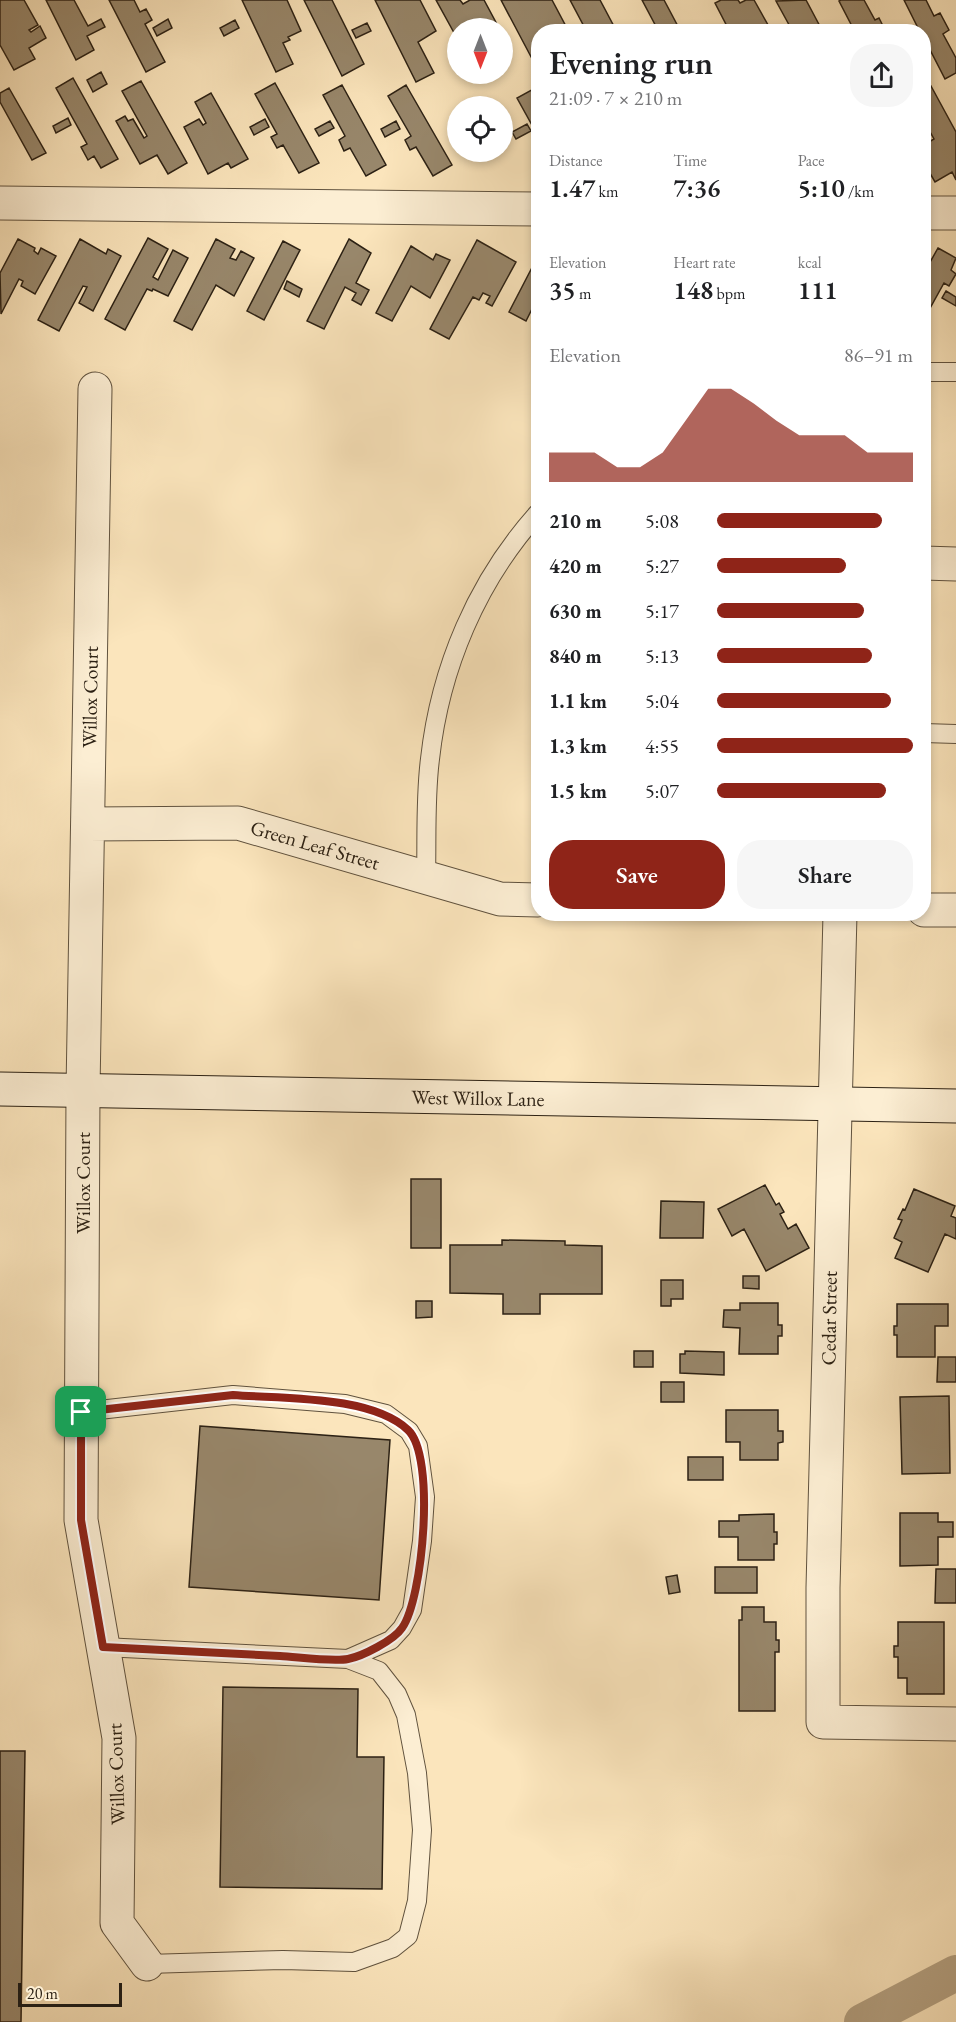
<!DOCTYPE html>
<html lang="en">
<head>
<meta charset="utf-8">
<style>
	body { margin:0; font-family:"EB Garamond",serif; background:#f6f6f6; color:#202124; height:100vh; display:flex; flex-direction:column; font-size:22px; white-space:nowrap }
	* { box-sizing:border-box; margin:0 }
	p { font-size:20px; color:#757577 }
	.icon { flex:none; width:33px; height:33px; fill:none; stroke:currentColor; stroke-width:2; stroke-linecap:round; stroke-linejoin:round }
	.map { position:relative; flex:1; overflow:hidden }
	.panel { position:absolute; left:531px; top:24px; width:400px; height:897px; display:flex; flex-direction:column; background:#fff; border-radius:24px; box-shadow:0 3px 9px #0003 }
	.panel>* { flex:none }
	.needle { width:39px; rotate:180deg }
	.tools { position:absolute; left:447px; top:18px; display:grid; gap:12px }
	.tools a { display:grid; place-items:center; width:66px; height:66px; border-radius:50%; background:#fff; box-shadow:0 3px 9px #0003; font-size:30px }
	.scale { position:absolute; left:18px; bottom:15px; width:104px; box-sizing:border-box; padding-left:6px; border:3px solid #2c2114; border-top:0; font-size:16px; line-height:21px; white-space:nowrap; color:#2c2114; -webkit-text-stroke:4px #fceed3; paint-order:stroke }
	.pin { position:absolute; display:grid; place-items:center; width:51px; height:51px; color:#fff; margin:-26px; border-radius:12px; box-shadow:0 3px 9px #0006 }
	.round { display:grid; place-items:center; flex:none; width:63px; height:63px; border-radius:24px; background:#f6f6f6 }
	.summary { display:flex; align-items:center; justify-content:space-between; height:102px; padding:0 18px }
	h1 { font-size:33px; font-weight:600; line-height:45px }
	.figures { display:grid; grid-template-columns:repeat(3,1fr); gap:9px; height:102px; padding:6px 18px }
	.figures div { display:grid; align-content:center }
	.figures b { font-size:26px; font-weight:600 }
	.figures small { font-size:16px; font-weight:400 }
	.figures p { font-size:16px }
	.chart { height:168px; padding:12px 18px }
	.chart p { display:flex; justify-content:space-between }
	.chart svg { width:100%; height:108px; margin-top:6px; fill:#8f2418; opacity:.7 }
	.button { display:flex; gap:12px; margin-top:auto; padding:12px 18px }
	.button a { flex:1; height:69px; border-radius:24px; background:#8f2418; color:#fff; font-size:24px; font-weight:600; line-height:69px; text-align:center }
	.button a+a { background:#f6f6f6; color:#202124 }
	ul { padding:0 18px; list-style:none; font-size:20px }
	li { display:grid; grid-template-columns:96px 72px 1fr; align-items:center; height:45px }
	li i { height:15px; border-radius:8px; background:#8f2418 }
	.map>svg:first-child { display:block }
	.lines { fill:none; stroke-linecap:round; stroke-linejoin:round }
	.canal { stroke:#b5a283; stroke-width:36 }
	.building { fill:#98876b; stroke:#2c2114; stroke-width:1.5 }
	.lane-casing { stroke:#60523e; stroke-width:20 }
	.street-casing { stroke:#60523e; stroke-width:35 }
	.secondary-casing { stroke:#2c2114; stroke-width:35 }
	.lane { stroke:#fceed3; stroke-width:18 }
	.street { stroke:#fceed3; stroke-width:33 }
	.secondary { stroke:#fceed3; stroke-width:33 }
	.route-casing { stroke:#fff; stroke-width:12 }
	.route { stroke:#8f2418; stroke-width:8 }
	.labels { text-anchor:middle; dominant-baseline:central; stroke-width:4.5; stroke-linejoin:round; paint-order:stroke }
	.street-label { font-size:20px; fill:#2c2114; stroke:#fceed3 }
</style>
</head>
<body>
<div class="map">
<svg width="956" height="2022" viewBox="0 0 956 2022">
	<rect width="100%" height="100%" fill="#fbe5bc"/>
	<filter id="stains"><feTurbulence type="fractalNoise" baseFrequency=".00333" numOctaves="4"/><feColorMatrix values="0 0 0 0 .2 0 0 0 0 .09 0 0 0 0 .02 0 0 0 .5 -.17"/></filter>
	<radialGradient id="worn" r=".72"><stop offset=".6" stop-color="#630" stop-opacity="0"/><stop offset="1" stop-color="#630" stop-opacity=".3"/></radialGradient>
	<g class="lines">
		<path class="canal" d="M 862,2022 L 956,1973"/>
	</g>
	<path class="building" d="M 0,0 L 24,0 L 38,25 L 29,30 L 31,32 L 40,26 L 46,38 L 29,48 L 35,59 L 14,70 L 0,45 Z
		M 46,0 L 74,0 L 88,26 L 101,19 L 105,27 L 87,36 L 94,50 L 76,60 Z
		M 109,0 L 134,0 L 140,12 L 146,9 L 152,20 L 145,24 L 165,62 L 146,72 Z
		M 242,0 L 287,0 L 301,31 L 288,37 L 290,40 L 283,43 L 293,64 L 276,72 Z
		M 304,0 L 332,0 L 364,64 L 342,76 Z
		M 375,0 L 420,0 L 436,31 L 418,42 L 434,73 L 416,82 Z
		M 436,0 L 460,0 L 463,4 L 470,0 L 484,0 L 499,28 L 458,28 L 458,40 Z
		M 501,0 L 552,0 L 569,32 L 538,32 L 538,70 Z
		M 570,0 L 600,0 L 617,32 L 587,32 Z
		M 642,0 L 664,0 L 681,32 L 659,32 Z
		M 721,0 L 738,0 L 740,3 L 746,0 L 754,0 L 772,32 L 730,32 L 715,3 Z
		M 806,0 L 823,32 L 793,32 L 776,1 Z
		M 841,0 L 864,0 L 875,20 L 879,18 L 885,30 L 855,32 L 839,1 Z
		M 904,0 L 926,0 L 934,16 L 940,13 L 949,30 L 943,34 L 956,58 L 956,73 L 945,79 L 924,38 L 924,32 L 920,32 Z
		M 168,19 L 172,28 L 157,36 L 153,28 Z
		M 235,20 L 239,28 L 224,36 L 220,28 Z
		M 367,23 L 371,31 L 356,38 L 352,30 Z
		M 101,72 L 107,84 L 93,92 L 87,80 Z
		M 73,78 L 118,159 L 101,168 L 94,156 L 88,160 L 81,147 L 87,144 L 56,88 Z
		M 141,81 L 187,163 L 168,174 L 157,155 L 140,164 L 116,121 L 125,116 L 128,121 L 133,119 L 144,138 L 147,136 L 122,91 Z
		M 275,83 L 319,163 L 299,173 L 283,145 L 277,148 L 271,137 L 277,134 L 255,94 Z
		M 342,85 L 386,165 L 366,176 L 350,148 L 344,151 L 339,140 L 345,136 L 323,95 Z
		M 406,85 L 452,165 L 433,176 L 416,147 L 410,150 L 405,140 L 411,136 L 388,96 Z
		M 931,86 L 956,132 L 956,180 L 952,172 L 935,182 L 924,163 L 924,145 L 934,139 L 924,121 L 924,90 Z
		M 537,87 L 538,90 L 538,136 L 517,98 Z
		M 9,88 L 46,153 L 32,160 L 0,102 L 0,93 Z
		M 211,93 L 248,159 L 231,168 L 228,163 L 208,174 L 184,127 L 199,119 L 203,125 L 206,123 L 195,102 Z
		M 68,118 L 71,125 L 56,133 L 53,126 Z
		M 265,119 L 269,127 L 254,135 L 250,127 Z
		M 330,121 L 334,128 L 319,136 L 315,129 Z
		M 396,121 L 400,129 L 385,137 L 381,129 Z
		M 527,124 L 531,131 L 516,139 L 512,132 Z
		M 148,238 L 168,249 L 153,277 L 158,280 L 173,250 L 188,258 L 168,296 L 153,289 L 152,291 L 147,289 L 125,330 L 105,319 Z
		M 18,239 L 35,248 L 34,251 L 38,254 L 41,248 L 56,256 L 35,294 L 21,286 L 23,281 L 19,279 L 1,314 L 0,273 Z
		M 80,239 L 106,254 L 108,249 L 121,256 L 93,311 L 79,303 L 87,287 L 83,286 L 59,331 L 38,320 Z
		M 216,239 L 235,249 L 230,258 L 236,260 L 241,251 L 254,258 L 234,296 L 216,285 L 192,330 L 174,321 Z
		M 349,239 L 371,253 L 356,283 L 369,290 L 361,305 L 352,300 L 356,293 L 345,287 L 324,329 L 307,321 Z
		M 477,240 L 516,262 L 492,306 L 486,303 L 490,296 L 483,293 L 479,300 L 473,297 L 449,339 L 430,329 Z
		M 283,241 L 300,250 L 264,320 L 247,311 Z
		M 411,246 L 433,260 L 436,254 L 450,260 L 430,298 L 411,286 L 392,321 L 376,313 Z
		M 938,248 L 956,258 L 951,270 L 956,274 L 949,286 L 944,283 L 924,319 L 924,273 Z
		M 538,256 L 538,297 L 526,321 L 509,312 Z
		M 287,281 L 302,289 L 299,297 L 284,289 Z
		M 946,291 L 956,297 L 956,306 L 942,298 Z
		M 411,1179 L 441,1179 L 441,1248 L 411,1248 Z
		M 765,1185 L 776,1205 L 779,1203 L 784,1212 L 780,1214 L 788,1229 L 796,1224 L 809,1248 L 766,1271 L 744,1229 L 732,1236 L 718,1209 Z
		M 914,1189 L 955,1206 L 951,1216 L 956,1218 L 956,1239 L 945,1234 L 928,1272 L 895,1258 L 902,1242 L 894,1238 L 902,1220 L 898,1219 L 903,1209 L 905,1210 Z
		M 661,1201 L 704,1202 L 703,1238 L 660,1238 Z
		M 502,1240 L 565,1241 L 565,1245 L 602,1246 L 602,1294 L 540,1294 L 540,1314 L 503,1314 L 503,1294 L 450,1293 L 450,1245 L 502,1245 Z
		M 743,1276 L 759,1276 L 759,1289 L 743,1288 Z
		M 661,1280 L 683,1280 L 683,1299 L 671,1299 L 671,1306 L 661,1306 Z
		M 416,1301 L 432,1301 L 432,1317 L 416,1318 Z
		M 740,1303 L 778,1303 L 778,1325 L 782,1325 L 782,1336 L 778,1336 L 778,1354 L 739,1354 L 740,1328 L 723,1327 L 724,1310 L 740,1310 Z
		M 897,1304 L 948,1304 L 948,1326 L 935,1326 L 935,1357 L 897,1357 L 897,1335 L 894,1335 L 894,1326 L 897,1326 Z
		M 634,1351 L 653,1351 L 653,1367 L 634,1367 Z
		M 685,1351 L 724,1352 L 724,1375 L 680,1373 L 680,1354 L 685,1354 Z
		M 938,1357 L 956,1357 L 956,1382 L 937,1382 Z
		M 661,1382 L 684,1382 L 684,1402 L 661,1402 Z
		M 949,1396 L 950,1473 L 902,1474 L 900,1397 Z
		M 726,1410 L 778,1410 L 778,1431 L 783,1431 L 783,1442 L 778,1443 L 778,1460 L 740,1460 L 740,1442 L 726,1442 Z
		M 200,1426 L 390,1440 L 379,1600 L 189,1587 Z
		M 688,1457 L 723,1457 L 723,1480 L 688,1480 Z
		M 900,1513 L 938,1513 L 938,1522 L 953,1522 L 953,1537 L 938,1537 L 938,1565 L 900,1566 Z
		M 774,1514 L 774,1532 L 777,1532 L 777,1544 L 774,1544 L 774,1560 L 738,1560 L 738,1537 L 719,1537 L 719,1521 L 739,1521 L 739,1515 Z
		M 715,1567 L 757,1567 L 757,1593 L 715,1593 Z
		M 936,1569 L 956,1569 L 956,1603 L 935,1603 Z
		M 677,1575 L 680,1592 L 669,1594 L 666,1577 Z
		M 742,1607 L 764,1607 L 764,1622 L 776,1622 L 776,1640 L 779,1640 L 779,1652 L 775,1652 L 775,1711 L 739,1711 L 739,1620 L 742,1620 Z
		M 898,1622 L 944,1622 L 944,1694 L 907,1694 L 907,1678 L 898,1678 L 898,1657 L 894,1657 L 894,1646 L 898,1646 Z
		M 223,1687 L 358,1689 L 357,1757 L 384,1757 L 382,1889 L 220,1887 Z
		M 0,1751 L 25,1751 L 21,2022 L 0,2022 Z"/>
	<g class="lines">
		<defs>
			<path id="lane" d="M 924,372 L 956,372
				M 924,733 L 956,734
				M 426,877 C 427,838 425,798 430,759 C 440,668 477,581 538,513
				M 81,1412 L 233,1395 L 345,1404 L 386,1414 L 409,1431 L 418,1446 L 425,1497 L 422,1541 L 412,1610 L 402,1628 L 391,1640 L 348,1659
				M 103,1647 L 348,1659 L 379,1671 L 397,1694 L 406,1715 L 417,1773 L 422,1830 L 417,1901 L 408,1936 L 393,1948 L 354,1962 L 283,1960 L 147,1964"/>
			<path id="street" d="M 0,203 L 538,209
				M 924,213 L 956,213
				M 95,389 L 83,1090 L 81,1520 L 119,1738 L 117,1923 L 147,1964
				M 924,563 L 956,564
				M 88,824 L 238,823 L 500,899 L 538,900
				M 924,910 L 956,910
				M 840,914 L 823,1588 L 823,1722 L 956,1724"/>
			<path id="secondary" d="M 0,1089 L 956,1106"/>
		</defs>
		<use href="#lane" class="lane-casing"/>
		<use href="#street" class="street-casing"/>
		<use href="#secondary" class="secondary-casing"/>
		<use href="#lane" class="lane"/>
		<use href="#street" class="street"/>
		<use href="#secondary" class="secondary"/>
	</g>
	<g class="lines">
		<defs>
			<path id="route" d="M 233,1395 C 282,1399 371,1395 408,1430 C 436,1456 423,1599 402,1628 C 394,1640 363,1656 348,1659 C 332,1662 298,1657 280,1656 C 221,1653 162,1650 103,1647 L 81,1520 L 81,1412 Z"/>
		</defs>
		<use href="#route" class="route-casing"/>
		<use href="#route" class="route"/>
	</g>
	<g class="labels">
		<g class="street-label">
			<text transform="translate(90 697) rotate(-89)">Willox Court</text>
			<text transform="translate(315 845) rotate(16)">Green Leaf Street</text>
			<text transform="translate(478 1098) rotate(1)">West Willox Lane</text>
			<text transform="translate(83 1183) rotate(-90)">Willox Court</text>
			<text transform="translate(829 1318) rotate(-89)">Cedar Street</text>
			<text transform="translate(116 1774) rotate(-92)">Willox Court</text>
		</g>
	</g>
	<rect width="100%" height="100%" filter="url(#stains)"/>
	<rect width="100%" height="100%" fill="url(#worn)"/>
</svg>
<div class="tools">
<a><svg class="needle" viewBox="-14 -14 28 28"><path d="M0-13l5 13h-10z" fill="#e53935"/><path d="M0 13l5-13h-10z" fill="#757577"/></svg></a>
<a><svg class="icon" aria-label="locate" viewBox="0 0 24 24"><circle cx="12" cy="12" r="6"/><path d="M12 2v4M12 18v4M2 12h4M18 12h4"/></svg></a>
</div>
<div class="scale">20 m</div>
<div class="pin" style="left:81px;top:1412px;background:#1e9e55"><svg class="icon" aria-label="arrive" viewBox="0 0 24 24"><path d="M6 21V4h12l-3 4 3 4H6"/></svg></div>
<section class="panel">
<div class="summary"><div><h1>Evening run</h1><p>21:09 · 7 × 210 m</p></div><a class="round"><svg class="icon" aria-label="share" viewBox="0 0 24 24"><path d="M12 15V3M7 8l5-5 5 5M5 13v7h14v-7"/></svg></a></div>
<div class="figures">
<div><p>Distance</p><b>1.47<small> km</small></b></div>
<div><p>Time</p><b>7:36</b></div>
<div><p>Pace</p><b>5:10<small> /km</small></b></div>
</div>
<div class="figures">
<div><p>Elevation</p><b>35<small> m</small></b></div>
<div><p>Heart rate</p><b>148<small> bpm</small></b></div>
<div><p>kcal</p><b>111</b></div>
</div>
<div class="chart"><p><span>Elevation</span>86–91 m</p>
<svg viewBox="0 0 160 44" preserveAspectRatio="none"><path d="M0 44V32L10 32L20 32L30 38L40 38L50 32L60 19L70 6L80 6L90 12L100 19L110 25L120 25L130 25L140 32L150 32L160 32V44z"/></svg>
</div>
<ul>
<li><b>210 m</b>5:08<i style="width:84%"></i></li>
<li><b>420 m</b>5:27<i style="width:66%"></i></li>
<li><b>630 m</b>5:17<i style="width:75%"></i></li>
<li><b>840 m</b>5:13<i style="width:79%"></i></li>
<li><b>1.1 km</b>5:04<i style="width:89%"></i></li>
<li><b>1.3 km</b>4:55<i style="width:100%"></i></li>
<li><b>1.5 km</b>5:07<i style="width:86%"></i></li>
</ul>
<div class="button"><a>Save</a><a>Share</a></div>
</section>
</div>
</body>
</html>
